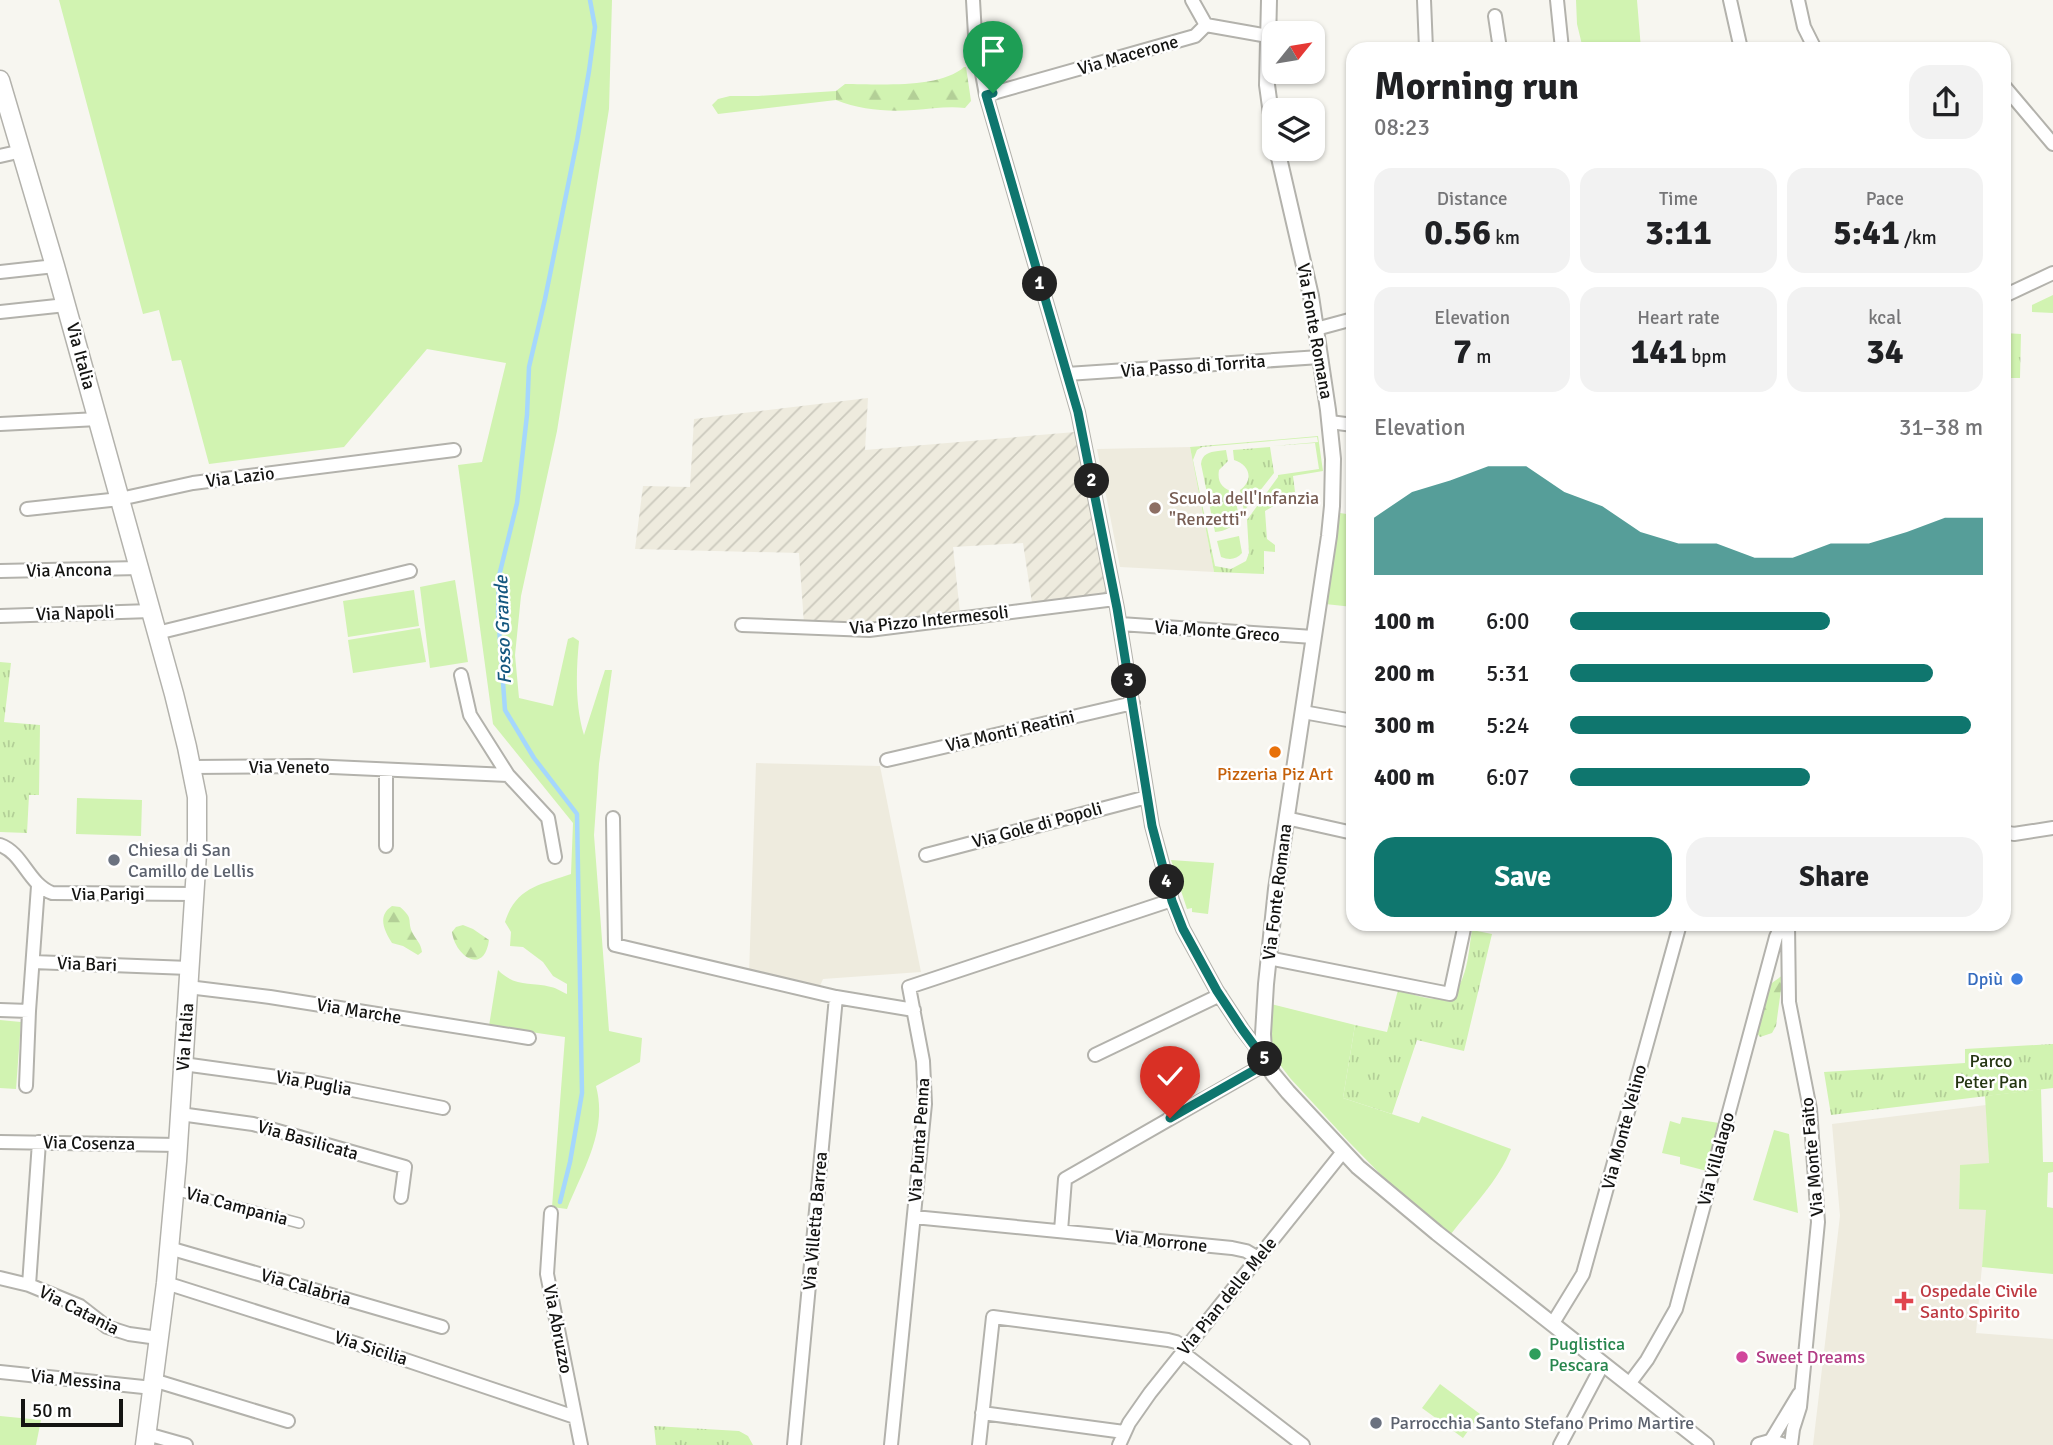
<!DOCTYPE html>
<html lang="en">
<head>
<meta charset="utf-8">
<style>
	body { margin:0; font-family:Signika,sans-serif; background:#f2f2f2; color:#202124; height:100vh; display:flex; flex-direction:column; font-size:26px; white-space:nowrap }
	* { box-sizing:border-box; margin:0 }
	p { font-size:23px; color:#757577 }
	.icon { flex:none; width:38px; height:38px; fill:none; stroke:currentColor; stroke-width:2; stroke-linecap:round; stroke-linejoin:round }
	.map { position:relative; flex:1; overflow:hidden }
	.drawer { position:absolute; left:1346px; top:42px; width:665px; height:889px; display:flex; flex-direction:column; background:#fff; border-radius:21px; box-shadow:0 2px 5px #0004 }
	.drawer>* { flex:none }
	.needle { width:46px; rotate:60deg }
	.controls { position:absolute; left:1262px; top:21px; display:grid; gap:14px }
	.controls a { display:grid; place-items:center; width:63px; height:63px; border-radius:14px; background:#fff; box-shadow:0 2px 5px #0004; font-size:35px }
	.scale { position:absolute; left:21px; bottom:18px; width:102px; box-sizing:border-box; padding-left:7px; border:4px solid #141412; border-top:0; font-size:19px; line-height:24px; white-space:nowrap; color:#141412; -webkit-text-stroke:5px #fff; paint-order:stroke }
	.pin { position:absolute; display:grid; place-items:center; width:60px; height:60px; color:#fff; margin:-72px -30px; border-radius:50% 50% 50% 0; rotate:-45deg; box-shadow:0 0 7px #0007 }
	.pin .icon { rotate:45deg }
	.km { position:absolute; width:35px; height:35px; margin:-18px; border-radius:50%; background:#222; color:#fff; font-size:19px; line-height:35px; text-align:center }
	.round { display:grid; place-items:center; flex:none; width:74px; height:74px; border-radius:21px; background:#f2f2f2 }
	.summary { display:flex; align-items:center; justify-content:space-between; height:119px; padding:0 28px }
	h1 { font-size:38px; font-weight:700; line-height:52px }
	.figures { display:grid; grid-template-columns:repeat(3,1fr); gap:10px; height:119px; padding:7px 28px }
	.figures div { display:grid; align-content:center; border-radius:18px; background:#f2f2f2; text-align:center }
	.figures b { font-size:35px; font-weight:700 }
	.figures small { font-size:19px; font-weight:400 }
	.figures p { font-size:19px }
	.chart { height:196px; padding:14px 28px }
	.chart p { display:flex; justify-content:space-between }
	.chart svg { width:100%; height:126px; margin-top:7px; fill:#0f766e; opacity:.7 }
	.primary-button { display:flex; gap:14px; margin-top:auto; padding:14px 28px }
	.primary-button a { flex:1; height:80px; border-radius:21px; background:#0f766e; color:#fff; font-size:28px; font-weight:700; line-height:80px; text-align:center }
	.primary-button a+a { background:#f2f2f2; color:#202124 }
	ul { padding:0 28px; list-style:none; font-size:23px }
	li { display:grid; grid-template-columns:112px 84px 1fr; align-items:center; height:52px }
	li i { height:18px; border-radius:9px; background:#0f766e }
	.map>svg:first-child { display:block }
	.built { fill:#eeebde }
	.industrial { fill:url(#industrial-furrows) }
	.green { fill:#d1f3b1 }
	.forest { fill:url(#forest-firs) }
	.park { fill:url(#park-tufts); fill-rule:evenodd }
	.lines { fill:none; stroke-linecap:round; stroke-linejoin:round }
	.stream { stroke:#a5d7fd; stroke-width:4.5 }
	.pedestrian-casing { stroke:#b3b2ac; stroke-width:12 }
	.minor-casing { stroke:#b3b2ac; stroke-width:16 }
	.tertiary-casing { stroke:#b3b2ac; stroke-width:18 }
	.secondary-casing { stroke:#b3b2ac; stroke-width:21 }
	.pedestrian { stroke:#fff; stroke-width:9 }
	.minor { stroke:#fff; stroke-width:12 }
	.tertiary { stroke:#fff; stroke-width:14 }
	.secondary { stroke:#fff; stroke-width:18 }
	.route-casing { stroke:#fff; stroke-width:14 }
	.route { stroke:#0f766e; stroke-width:9 }
	.education-dot { fill:#8d6e63; stroke:#fff; stroke-width:2.5 }
	.food-dot { fill:#e8710a; stroke:#fff; stroke-width:2.5 }
	.worship-dot { fill:#6b7280; stroke:#fff; stroke-width:2.5 }
	.shop-dot { fill:#3f7fe0; stroke:#fff; stroke-width:2.5 }
	.health-dot { fill:#e0444e; stroke:#fff; stroke-width:2.5 }
	.leisure-dot { fill:#2e9e5b; stroke:#fff; stroke-width:2.5 }
	.hotel-dot { fill:#d1479c; stroke:#fff; stroke-width:2.5 }
	.labels { text-anchor:middle; dominant-baseline:central; stroke-width:5; stroke-linejoin:round; paint-order:stroke }
	.street-label { font-size:18px; fill:#141412; stroke:#fff }
	.education-label { font-size:18px; fill:#785e54; stroke:#fff; text-anchor:start }
	.food-label { font-size:18px; fill:#c56008; stroke:#fff }
	.worship-label { font-size:18px; fill:#5b616d; stroke:#fff; text-anchor:start }
	.shop-label { font-size:18px; fill:#366cbe; stroke:#fff; text-anchor:end }
	.park-label { font-size:18px; fill:#243511; stroke:#fff }
	.health-label { font-size:18px; fill:#be3a42; stroke:#fff; text-anchor:start }
	.leisure-label { font-size:18px; fill:#27864d; stroke:#fff; text-anchor:start }
	.hotel-label { font-size:18px; fill:#b23c85; stroke:#fff; text-anchor:start }
	.water-label { font-size:19px; font-style:italic; fill:#14577f; stroke:#fff }
</style>
</head>
<body>
<div class="map">
<svg width="2053" height="1445" viewBox="0 0 2053 1445">
	<defs>
		<pattern id="industrial-furrows" width="10" height="10" patternUnits="userSpaceOnUse" patternTransform="scale(1.75)"><rect width="10" height="10" fill="#eeebde"/><path d="M-1 1l2-2M0 10L10 0M9 11l2-2" fill="none" stroke="#cbc9bd"/></pattern>
		<pattern id="forest-firs" width="22" height="20" patternUnits="userSpaceOnUse" patternTransform="scale(1.75)"><rect width="22" height="20" fill="#d1f3b1"/><path d="M5 1l3.5 6h-7zM16 11l3.5 6h-7z" fill="#b3cf97"/></pattern>
		<pattern id="park-tufts" width="24" height="20" patternUnits="userSpaceOnUse" patternTransform="scale(1.75)"><rect width="24" height="20" fill="#d1f3b1"/><path d="M3 7l-1-3M5 7V3M7 7l1-3M15 17l-1-3M17 17v-4M19 17l1-3" fill="none" stroke="#b3cf97"/></pattern>
	</defs>
	<rect width="100%" height="100%" fill="#f7f6f0"/>
	<path class="built" d="M 1190,447 L 1214,572 L 1120,567 L 1097,449 Z
		M 756,763 L 880,766 L 921,972 L 823,979 L 820,986 L 749,975 Z
		M 1986,1105 L 1989,1164 L 1960,1166 L 1959,1208 L 1987,1210 L 1976,1333 L 2053,1339 L 2053,1445 L 1813,1445 L 1840,1216 L 1832,1124 Z"/>
	<path class="industrial" d="M 868,398 L 865,450 L 1075,432 L 1109,592 L 1032,603 L 1023,543 L 953,547 L 960,613 L 878,626 L 804,624 L 799,553 L 635,549 L 643,486 L 690,487 L 694,419 Z"/>
	<path class="green" d="M 59,0 L 612,0 L 609,109 L 557,431 L 521,596 L 515,655 L 519,698 L 553,706 L 568,639 L 573,637 L 579,641 C 576,672 575,705 584,735 L 605,670 L 612,670 L 599,764 L 594,835 L 609,1031 L 642,1038 L 640,1062 L 596,1086 C 608,1131 583,1169 567,1209 L 552,1207 L 565,1037 L 489,1026 L 498,970 C 516,988 529,981 551,987 C 557,988 562,992 567,994 L 567,984 L 553,976 L 543,962 L 523,947 L 510,946 L 511,932 L 505,922 C 516,887 540,885 571,874 L 573,823 L 493,724 L 458,465 L 482,462 L 506,363 L 427,349 L 344,447 L 209,464 L 181,360 L 172,361 L 159,310 L 143,314 Z
		M 1576,0 L 1637,0 L 1641,49 L 1583,49 L 1577,24 Z
		M 836,91 L 836,100 L 718,114 L 712,105 L 718,99 L 730,96 L 758,96 Z
		M 2053,295 L 2053,313 L 2032,312 L 2032,305 Z
		M 1340,513 L 1353,515 L 1353,607 L 1325,604 Z
		M 455,580 L 468,662 L 430,668 L 420,587 Z
		M 414,590 L 419,626 L 348,637 L 343,601 Z
		M 420,628 L 426,662 L 353,673 L 348,640 Z
		M 77,798 L 142,800 L 141,836 L 76,834 Z
		M 1171,860 L 1214,863 L 1208,914 L 1192,912 L 1192,908 L 1187,909 Z
		M 1271,1004 L 1355,1025 L 1343,1098 L 1419,1123 L 1422,1116 L 1511,1149 C 1499,1180 1472,1207 1451,1234 L 1392,1186 L 1348,1141 L 1290,1078 L 1281,1066 L 1271,1039 Z
		M 0,1020 L 21,1022 L 16,1089 L 0,1088 Z
		M 2041,1089 L 2043,1162 L 2053,1162 L 2053,1172 L 2048,1173 L 2047,1207 L 2053,1208 L 2053,1274 L 1982,1267 L 1986,1210 L 1959,1209 L 1960,1165 L 1989,1163 L 1985,1096 Z
		M 1682,1117 L 1719,1123 L 1707,1171 L 1680,1164 L 1680,1157 L 1662,1153 L 1670,1121 L 1680,1124 Z
		M 1774,1130 L 1789,1134 L 1798,1213 L 1753,1200 Z
		M 1440,1384 L 1480,1414 L 1463,1438 L 1422,1408 Z
		M 0,1416 L 41,1420 L 36,1445 L 0,1445 Z"/>
	<path class="forest" d="M 964,67 L 966,67 L 971,101 L 965,108 C 947,106 931,109 914,110 C 887,112 861,110 836,100 L 836,91 L 845,84 C 876,84 940,89 964,67 Z
		M 392,906 L 400,907 C 414,919 407,919 412,932 C 416,940 421,943 422,952 L 418,955 L 403,946 L 392,943 C 384,930 377,916 392,906 Z
		M 463,925 L 473,929 L 489,940 C 484,976 455,956 452,932 L 456,927 Z
		M 1783,975 L 1776,1026 L 1772,1033 L 1760,1037 L 1756,1032 L 1769,985 Z"/>
	<path class="park" d="M 2004,333 L 2021,334 L 2020,378 L 2004,378 Z
		M 1318,436 L 1323,471 L 1293,476 L 1295,492 L 1276,495 L 1277,504 L 1265,511 L 1267,539 L 1275,545 L 1275,552 L 1264,551 L 1264,574 L 1214,572 L 1190,447 ZM 1317,437 L 1318,442 L 1273,446 L 1315,443 L 1319,469 L 1278,475 L 1278,477 L 1247,520 L 1249,553 L 1246,561 L 1231,569 L 1215,566 L 1193,460 L 1197,450 L 1202,447 Z
		M 1270,447 L 1274,473 L 1244,511 L 1240,490 C 1254,480 1250,465 1234,460 L 1233,450 Z
		M 1218,451 L 1226,450 L 1228,461 L 1219,470 C 1217,482 1222,489 1234,492 L 1239,517 C 1233,527 1226,531 1215,532 L 1201,464 C 1202,454 1209,452 1218,451 Z
		M 1239,536 L 1242,553 C 1236,560 1229,560 1221,557 L 1217,541 Z
		M 0,662 L 11,663 L 4,722 L 40,725 L 39,795 L 29,795 L 27,833 L 0,832 Z
		M 1472,930 L 1492,934 L 1464,1051 L 1417,1040 L 1392,1114 L 1343,1098 L 1355,1025 L 1387,1032 L 1398,990 C 1410,993 1424,999 1437,999 C 1468,998 1468,952 1472,930 Z
		M 2053,1044 L 2053,1088 L 1831,1115 L 1824,1072 L 1965,1063 L 1965,1049 Z
		M 654,1426 L 739,1431 L 748,1436 L 753,1445 L 656,1445 Z"/>
	<g class="lines">
		<path class="stream" d="M 560,1202 L 570,1162 L 582,1093 L 577,814 L 534,758 L 505,710 L 498,613 L 499,576 L 517,503 L 527,415 L 529,367 L 545,299 L 577,141 L 589,71 L 595,27 L 590,0"/>
		<defs>
			<path id="pedestrian" d="M 174,1190 L 299,1223"/>
			<path id="minor" d="M 973,0 L 975,35 L 986,95 L 1078,412 L 1117,608 L 1152,826 L 1172,900 L 1183,929 L 1217,991 L 1242,1029 L 1265,1059
				M 1192,0 L 1206,25
				M 1424,0 L 1426,49
				M 1557,0 L 1562,49
				M 1730,0 L 1741,49
				M 1798,0 L 1804,27 L 1815,49
				M 1495,16 L 1500,49
				M 1206,25 L 1268,36
				M 2004,86 L 2053,144
				M 986,95 L 1195,36 L 1206,25
				M 0,156 L 22,151
				M 0,272 L 55,266
				M 2004,296 L 2053,273
				M 0,312 L 66,305
				M 1316,329 L 1353,319
				M 1067,374 L 1320,357
				M 1330,422 L 1353,425
				M 0,424 L 98,419
				M 27,509 L 120,499 L 193,483 L 454,450
				M 0,571 L 139,568
				M 0,616 L 151,611
				M 1120,624 L 1313,637
				M 742,625 L 869,630 L 1115,599
				M 157,633 L 410,571
				M 461,675 L 470,715 L 508,775 L 548,818 L 555,857
				M 1303,712 L 1353,721
				M 887,760 L 1133,703
				M 192,767 L 310,766 L 508,775
				M 386,770 L 386,846
				M 613,818 L 615,945 L 836,997 L 914,1010
				M 1286,818 L 1353,833
				M 2004,832 L 2014,834 L 2053,828
				M 0,845 C 23,853 28,884 52,893 L 195,894
				M 926,855 L 1147,797
				M 1788,924 L 1789,1002 L 1810,1109 L 1818,1222 L 1800,1407 L 1793,1429 L 1791,1445
				M 1268,958 L 1450,994 L 1465,924
				M 33,962 L 189,968
				M 188,987 L 270,997 L 529,1038
				M 0,1010 L 29,1011 L 38,886
				M 1095,1055 L 1220,995
				M 183,1064 L 307,1081 L 443,1108
				M 26,1086 L 29,1011
				M 180,1114 L 253,1124 L 405,1167 L 401,1197
				M 0,1142 L 178,1145
				M 551,1213 L 547,1274 L 581,1445
				M 914,1217 L 1232,1248 L 1246,1251 L 1258,1258
				M 1061,1231 L 1065,1179 L 1267,1063
				M 169,1248 L 442,1327
				M 0,1278 L 29,1285 L 80,1306 L 107,1327 L 129,1334 L 158,1338
				M 166,1283 L 364,1346 L 575,1417
				M 29,1285 L 39,1142
				M 1553,1323 L 1583,1274 L 1680,924
				M 1182,1352 L 1303,1445
				M 0,1372 L 153,1388
				M 153,1380 L 288,1421
				M 1629,1384 L 1647,1360 L 1676,1309 L 1776,937 L 1782,924
				M 982,1413 L 1124,1432
				M 147,1434 L 186,1445
				M 1770,1442 L 1799,1394
				M 794,1445 L 836,997
				M 891,1445 L 925,1104 L 923,1061 L 909,987 L 1172,900
				M 979,1445 L 993,1317 L 1168,1340 L 1176,1342 L 1186,1348
				M 1119,1445 L 1129,1423 L 1150,1393 L 1342,1153
				M 1560,1445 L 1603,1364"/>
			<path id="tertiary" d="M 1269,0 L 1267,85 L 1274,136
				M 1277,149 L 1311,296 L 1328,410 L 1333,459 L 1332,506 L 1329,536 L 1276,889 L 1266,984 L 1263,1034 L 1264,1051 L 1267,1063 L 1273,1074 L 1288,1092 L 1358,1167 L 1437,1233 L 1706,1445
				M 1759,1445 L 1770,1442 L 1782,1445"/>
			<path id="secondary" d="M 0,80 L 55,266 L 174,694 L 187,747 L 197,797 L 197,853 L 177,1161 L 166,1283 L 145,1445"/>
		</defs>
		<use href="#pedestrian" class="pedestrian-casing"/>
		<use href="#minor" class="minor-casing"/>
		<use href="#tertiary" class="tertiary-casing"/>
		<use href="#secondary" class="secondary-casing"/>
		<use href="#pedestrian" class="pedestrian"/>
		<use href="#minor" class="minor"/>
		<use href="#tertiary" class="tertiary"/>
		<use href="#secondary" class="secondary"/>
	</g>
	<g class="lines">
		<defs>
			<path id="route" d="M 993,93 L 986,95 L 1078,412 L 1117,608 L 1152,826 L 1172,901 L 1183,929 L 1217,991 L 1242,1029 L 1267,1063 L 1170,1118"/>
		</defs>
		<use href="#route" class="route-casing"/>
		<use href="#route" class="route"/>
	</g>
	<circle class="education-dot" cx="1155" cy="508" r="7"/>
	<circle class="food-dot" cx="1275" cy="752" r="7"/>
	<g class="worship-dot">
		<circle cx="114" cy="860" r="7"/>
		<circle cx="1376" cy="1423" r="7"/>
	</g>
	<circle class="shop-dot" cx="2017" cy="979" r="7"/>
	<path class="health-dot" d="M1900.5 1290.5h7v7h7v7h-7v7h-7v-7h-7v-7h7z"/>
	<circle class="leisure-dot" cx="1535" cy="1354" r="7"/>
	<circle class="hotel-dot" cx="1742" cy="1357" r="7"/>
	<g class="labels">
		<g class="street-label">
			<text transform="translate(1128 55) rotate(-16)">Via Macerone</text>
			<text transform="translate(1315 331) rotate(80)">Via Fonte Romana</text>
			<text transform="translate(81 356) rotate(75)">Via Italia</text>
			<text transform="translate(1193 366) rotate(-4)">Via Passo di Torrita</text>
			<text transform="translate(240 477) rotate(-7)">Via Lazio</text>
			<text transform="translate(69 570) rotate(-1)">Via Ancona</text>
			<text transform="translate(75 613) rotate(-2)">Via Napoli</text>
			<text transform="translate(929 620) rotate(-6)">Via Pizzo Intermesoli</text>
			<text transform="translate(1217 631) rotate(4)">Via Monte Greco</text>
			<text transform="translate(1010 731) rotate(-13)">Via Monti Reatini</text>
			<text x="289" y="767">Via Veneto</text>
			<text transform="translate(1037 825) rotate(-15)">Via Gole di Popoli</text>
			<text transform="translate(1277 892) rotate(-83)">Via Fonte Romana</text>
			<text x="108" y="894">Via Parigi</text>
			<text transform="translate(87 964) rotate(2)">Via Bari</text>
			<text transform="translate(359 1011) rotate(9)">Via Marche</text>
			<text transform="translate(185 1037) rotate(-86)">Via Italia</text>
			<text transform="translate(314 1083) rotate(10)">Via Puglia</text>
			<text transform="translate(1624 1127) rotate(-75)">Via Monte Velino</text>
			<text transform="translate(308 1140) rotate(16)">Via Basilicata</text>
			<text transform="translate(919 1140) rotate(-86)">Via Punta Penna</text>
			<text transform="translate(89 1143) rotate(1)">Via Cosenza</text>
			<text transform="translate(1812 1157) rotate(-95)">Via Monte Faito</text>
			<text transform="translate(1716 1159) rotate(-75)">Via Villalago</text>
			<text transform="translate(237 1206) rotate(15)">Via Campania</text>
			<text transform="translate(815 1221) rotate(-85)">Via Villetta Barrea</text>
			<text transform="translate(1161 1241) rotate(6)">Via Morrone</text>
			<text transform="translate(306 1287) rotate(16)">Via Calabria</text>
			<text transform="translate(1227 1296) rotate(-51)">Via Pian delle Mele</text>
			<text transform="translate(79 1310) rotate(27)">Via Catania</text>
			<text transform="translate(558 1329) rotate(79)">Via Abruzzo</text>
			<text transform="translate(371 1348) rotate(18)">Via Sicilia</text>
			<text transform="translate(76 1380) rotate(6)">Via Messina</text>
		</g>
		<g class="education-label">
			<text x="1169" y="498">Scuola dell'Infanzia<tspan x="1169" dy="21">"Renzetti"</tspan></text>
		</g>
		<g class="food-label">
			<text x="1275" y="774">Pizzeria Piz Art</text>
		</g>
		<g class="worship-label">
			<text x="128" y="850">Chiesa di San<tspan x="128" dy="21">Camillo de Lellis</tspan></text>
			<text x="1390" y="1423">Parrocchia Santo Stefano Primo Martire</text>
		</g>
		<g class="shop-label">
			<text x="2003" y="979">Dpiù</text>
		</g>
		<g class="park-label">
			<text x="1991" y="1061">Parco<tspan x="1991" dy="21">Peter Pan</tspan></text>
		</g>
		<g class="health-label">
			<text x="1920" y="1291">Ospedale Civile<tspan x="1920" dy="21">Santo Spirito</tspan></text>
		</g>
		<g class="leisure-label">
			<text x="1549" y="1344">Puglistica<tspan x="1549" dy="21">Pescara</tspan></text>
		</g>
		<g class="hotel-label">
			<text x="1756" y="1357">Sweet Dreams</text>
		</g>
		<g class="water-label">
			<text transform="translate(503 630) rotate(-92)">Fosso Grande</text>
		</g>
	</g>
</svg>
<div class="controls">
<a><svg class="needle" viewBox="-14 -14 28 28"><path d="M0-13l5 13h-10z" fill="#e53935"/><path d="M0 13l5-13h-10z" fill="#757577"/></svg></a>
<a><svg class="icon" aria-label="layers" viewBox="0 0 24 24"><path d="M12 4l9 5-9 5-9-5zM3 14l9 5 9-5"/></svg></a>
</div>
<div class="scale">50 m</div>
<div class="pin" style="left:993px;top:93px;background:#1e9e55"><svg class="icon" aria-label="arrive" viewBox="0 0 24 24"><path d="M6 21V4h12l-3 4 3 4H6"/></svg></div>
<div class="pin" style="left:1170px;top:1118px;background:#d93025"><svg class="icon" aria-label="check" viewBox="0 0 24 24"><path d="M5 12l5 5 9-10"/></svg></div>
<b class="km" style="left:1040px;top:284px">1</b>
<b class="km" style="left:1092px;top:481px">2</b>
<b class="km" style="left:1129px;top:681px">3</b>
<b class="km" style="left:1167px;top:882px">4</b>
<b class="km" style="left:1265px;top:1059px">5</b>
<section class="drawer">
<div class="summary"><div><h1>Morning run</h1><p>08:23</p></div><a class="round"><svg class="icon" aria-label="share" viewBox="0 0 24 24"><path d="M12 15V3M7 8l5-5 5 5M5 13v7h14v-7"/></svg></a></div>
<div class="figures">
<div><p>Distance</p><b>0.56<small> km</small></b></div>
<div><p>Time</p><b>3:11</b></div>
<div><p>Pace</p><b>5:41<small> /km</small></b></div>
</div>
<div class="figures">
<div><p>Elevation</p><b>7<small> m</small></b></div>
<div><p>Heart rate</p><b>141<small> bpm</small></b></div>
<div><p>kcal</p><b>34</b></div>
</div>
<div class="chart"><p><span>Elevation</span>31–38 m</p>
<svg viewBox="0 0 160 44" preserveAspectRatio="none"><path d="M0 44V24L10 15L20 11L30 6L40 6L50 15L60 20L70 29L80 33L90 33L100 38L110 38L120 33L130 33L140 29L150 24L160 24V44z"/></svg>
</div>
<ul>
<li><b>100 m</b>6:00<i style="width:63%"></i></li>
<li><b>200 m</b>5:31<i style="width:88%"></i></li>
<li><b>300 m</b>5:24<i style="width:97%"></i></li>
<li><b>400 m</b>6:07<i style="width:58%"></i></li>
</ul>
<div class="primary-button"><a>Save</a><a>Share</a></div>
</section>
</div>
</body>
</html>
